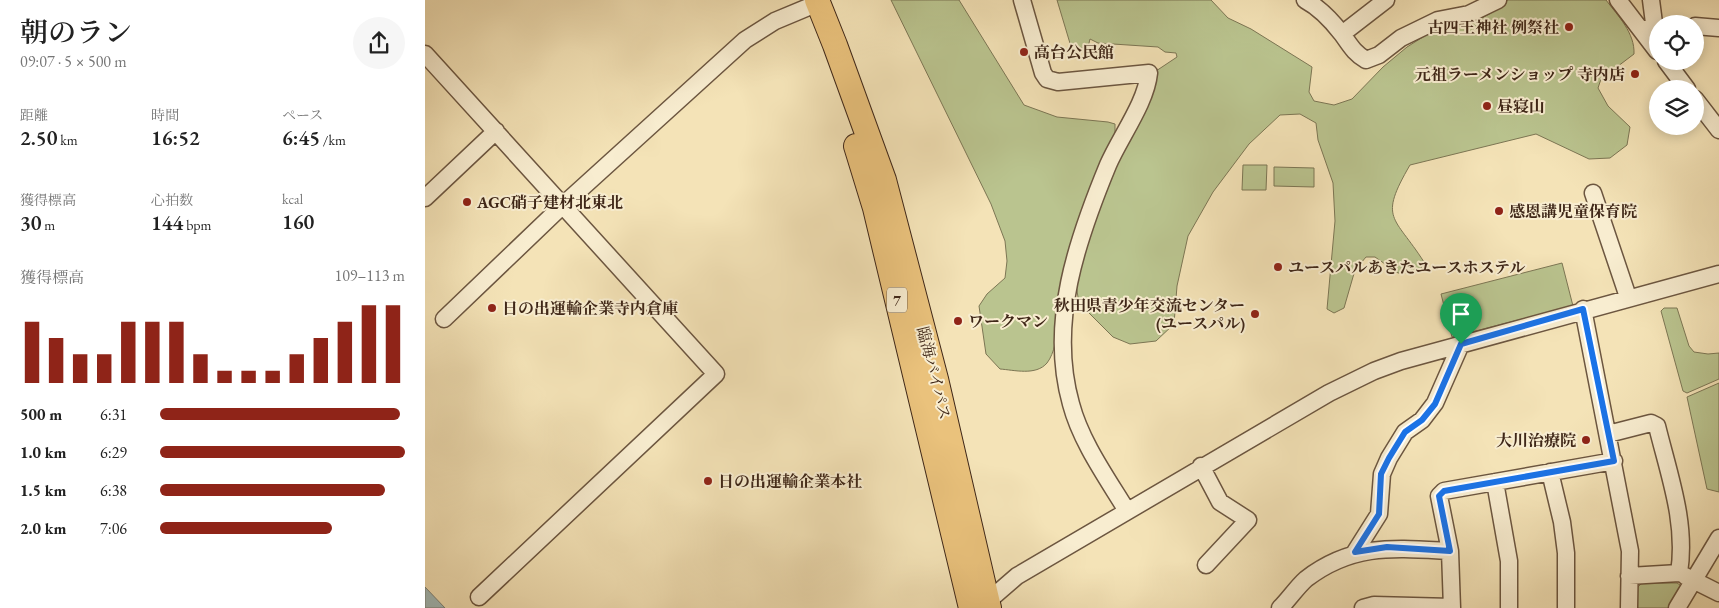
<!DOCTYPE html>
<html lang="ja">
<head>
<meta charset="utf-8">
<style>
	body { margin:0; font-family:"EB Garamond","Noto Serif JP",serif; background:#f6f6f6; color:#222; height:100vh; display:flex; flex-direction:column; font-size:19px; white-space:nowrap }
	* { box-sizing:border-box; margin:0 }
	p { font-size:16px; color:#767676 }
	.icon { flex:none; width:28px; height:28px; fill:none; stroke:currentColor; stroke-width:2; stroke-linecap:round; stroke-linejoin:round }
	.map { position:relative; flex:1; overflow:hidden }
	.panel { display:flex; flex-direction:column; background:#fff; width:425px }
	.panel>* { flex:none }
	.tools { position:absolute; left:1224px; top:15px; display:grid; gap:10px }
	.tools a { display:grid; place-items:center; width:55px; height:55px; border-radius:50%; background:#fff; box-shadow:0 2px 12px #0003; font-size:25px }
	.pin { position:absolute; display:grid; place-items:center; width:42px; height:42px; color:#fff; margin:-51px -21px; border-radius:50% 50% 50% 0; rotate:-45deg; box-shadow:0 0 5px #0007 }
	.pin .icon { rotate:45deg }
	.round { display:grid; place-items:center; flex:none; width:52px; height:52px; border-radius:26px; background:#f6f6f6 }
	.headline { display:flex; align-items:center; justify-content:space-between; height:85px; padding:0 20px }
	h1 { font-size:28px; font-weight:600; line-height:38px }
	.metrics { display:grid; grid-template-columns:repeat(3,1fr); gap:8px; height:85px; padding:5px 20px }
	.metrics div { display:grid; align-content:center }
	.metrics b { font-size:21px; font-weight:600 }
	.metrics small { font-size:14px; font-weight:400 }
	.metrics p { font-size:14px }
	.chart { height:140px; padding:10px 20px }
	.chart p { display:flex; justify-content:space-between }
	.chart svg { width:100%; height:90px; margin-top:5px; stroke:#8f2418; stroke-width:6 }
	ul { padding:0 20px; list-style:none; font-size:16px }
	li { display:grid; grid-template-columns:80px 60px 1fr; align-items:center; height:38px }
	li i { height:12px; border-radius:6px; background:#8f2418 }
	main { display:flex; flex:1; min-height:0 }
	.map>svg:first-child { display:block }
	.green { fill:#bac48f; stroke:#7c7654 }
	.water { fill:#a1bbba; stroke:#7a8079 }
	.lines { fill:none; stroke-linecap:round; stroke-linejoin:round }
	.minor-casing { stroke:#6c5640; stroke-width:19 }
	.highway-casing { stroke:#3f2718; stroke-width:26 }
	.minor { stroke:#f8edd0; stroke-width:16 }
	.highway { stroke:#eac27c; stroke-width:24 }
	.route-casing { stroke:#fff; stroke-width:10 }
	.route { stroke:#1a73e8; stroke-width:6 }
	.poi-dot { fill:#8f2418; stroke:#f8edd0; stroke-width:2 }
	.labels { text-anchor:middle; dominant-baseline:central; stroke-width:4; stroke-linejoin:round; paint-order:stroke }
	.shield { fill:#f8edd0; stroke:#76624f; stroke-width:1 }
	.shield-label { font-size:15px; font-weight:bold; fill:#3f2718 }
	.poi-label { font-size:16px; font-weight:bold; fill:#3f2718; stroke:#f8edd0; text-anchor:start }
	.street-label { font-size:16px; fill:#3f2718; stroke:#f8edd0 }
</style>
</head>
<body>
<main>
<section class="panel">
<div class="headline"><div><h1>朝のラン</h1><p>09:07 · 5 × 500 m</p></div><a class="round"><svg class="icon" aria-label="share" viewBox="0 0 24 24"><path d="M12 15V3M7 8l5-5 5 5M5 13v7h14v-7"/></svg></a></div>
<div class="metrics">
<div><p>距離</p><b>2.50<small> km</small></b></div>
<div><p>時間</p><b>16:52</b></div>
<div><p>ペース</p><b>6:45<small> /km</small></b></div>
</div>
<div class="metrics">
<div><p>獲得標高</p><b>30<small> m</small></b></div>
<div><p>心拍数</p><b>144<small> bpm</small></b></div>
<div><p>kcal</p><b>160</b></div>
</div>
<div class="chart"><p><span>獲得標高</span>109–113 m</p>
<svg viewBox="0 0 160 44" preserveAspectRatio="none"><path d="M5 44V14M15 44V22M25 44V30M35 44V30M45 44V14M55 44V14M65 44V14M75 44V30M85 44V38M95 44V38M105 44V38M115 44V30M125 44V22M135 44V14M145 44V6M155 44V6"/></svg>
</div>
<ul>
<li><b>500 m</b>6:31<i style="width:98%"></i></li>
<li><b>1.0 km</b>6:29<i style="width:100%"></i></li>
<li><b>1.5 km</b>6:38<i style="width:92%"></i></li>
<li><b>2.0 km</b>7:06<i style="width:70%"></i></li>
</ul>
</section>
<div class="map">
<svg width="1294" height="608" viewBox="0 0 1294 608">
	<rect width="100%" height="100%" fill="#f4e3b7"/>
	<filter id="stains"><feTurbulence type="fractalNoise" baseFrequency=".004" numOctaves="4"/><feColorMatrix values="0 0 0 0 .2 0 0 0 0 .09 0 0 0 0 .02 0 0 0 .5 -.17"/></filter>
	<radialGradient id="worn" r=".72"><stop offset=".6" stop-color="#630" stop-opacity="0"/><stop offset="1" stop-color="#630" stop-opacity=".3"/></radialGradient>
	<path class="green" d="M 466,0 L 534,0 L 599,105 L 632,117 L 683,122 L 690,124 L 690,134 C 668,178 651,223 639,270 C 633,293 637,344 622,363 C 611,376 589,370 575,369 L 561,354 L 554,306 L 562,294 L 580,278 L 582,261 L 580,241 L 566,204 Z
		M 632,0 L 786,0 L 803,18 L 826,29 L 887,67 L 884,92 L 889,101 L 909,105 L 927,99 L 958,67 L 982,47 L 1009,30 L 1044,25 L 1066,13 L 1083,0 L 1181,0 C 1193,16 1210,33 1209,54 L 1176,79 L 1173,88 L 1183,106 L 1205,127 L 1202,145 L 1185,158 L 1164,159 L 1111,134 L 985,165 C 953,220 969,215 999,262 L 994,272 L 973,273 L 950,257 L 941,257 L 930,270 L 919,308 L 909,313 L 902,309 L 910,221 L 908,183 L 893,140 L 891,123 L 875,114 L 855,115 L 824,144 L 788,192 L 763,236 L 752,286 L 749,324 L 731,341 L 705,344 L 688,337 L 654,303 L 649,273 L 665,219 L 731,71 L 752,57 L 751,53 L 740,52 L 733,47 L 673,43 L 665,39 L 663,47 L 647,50 Z
		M 818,165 L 842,165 L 841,190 L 817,190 Z
		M 849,167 L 889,168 L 889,187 L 849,186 Z
		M 1137,263 L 1148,306 L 1027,337 L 1016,294 Z
		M 1239,308 L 1252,308 L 1264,346 L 1269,352 L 1283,354 L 1294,353 L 1294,379 L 1262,393 L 1258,391 L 1236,311 Z
		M 1294,383 L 1294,492 L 1282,489 L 1262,397 Z
		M 1217,583 L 1252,583 L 1258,587 L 1244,608 L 1213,608 L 1211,605 L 1211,589 Z"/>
	<path class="water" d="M 0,587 L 20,608 L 0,608 Z"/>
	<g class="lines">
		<defs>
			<path id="minor" d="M 597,0 L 618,73 L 622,79 L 633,82 L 724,73 C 721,103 695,137 683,165 C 652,240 623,323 646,404 C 656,442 682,478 702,511
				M 880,0 C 895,8 907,21 917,34 C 925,45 929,53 941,60 L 954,55 L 976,38 L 1013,20 L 1044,14 L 1073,0
				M 1193,0 L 1232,51
				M 1270,26 L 1294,28
				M 1219,33 L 1229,23 L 1226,0
				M 917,34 L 961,0
				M 0,54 L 291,374 L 54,597
				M 1241,61 L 1262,89
				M 1270,99 L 1294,130
				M 1168,193 L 1203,297
				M 0,198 L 71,131
				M 1158,309 L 1205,551 L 1204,608
				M 19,319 L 137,206 L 320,40 L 350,21 L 393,3
				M 1183,434 L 1226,423 L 1232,426 C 1244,475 1262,523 1254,573 L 1204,576
				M 776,466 L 795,502 L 823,520 L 781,565
				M 1125,472 L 1137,522 L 1141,553 L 1141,608
				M 1070,482 L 1084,561 L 1084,608
				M 930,552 L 954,514 L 957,474 L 964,458 L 980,432 L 997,420 L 1010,403 L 1036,344
				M 1260,576 L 1294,593
				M 562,602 L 592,576 L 904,393 L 949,371 L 976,361 L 1294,274
				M 855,608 C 864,599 872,587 881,579 C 928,543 970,548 1025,551
				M 938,608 L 949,605 L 1027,607
				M 1027,608 L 1025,551 L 1014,496 L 1019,491 L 1189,461
				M 1252,608 L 1294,538"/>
			<path id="highway" d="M 392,0 L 410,45 L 459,180 L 511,379 L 564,608
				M 431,146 L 450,208 L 546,608"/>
		</defs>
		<use href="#minor" class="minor-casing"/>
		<use href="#highway" class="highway-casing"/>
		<use href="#minor" class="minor"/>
		<use href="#highway" class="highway"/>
	</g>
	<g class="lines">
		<defs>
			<path id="route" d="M 1158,309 L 1189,461 L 1019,491 L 1014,496 L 1025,551 L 962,547 L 930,552 L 954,514 L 956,474 L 964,458 L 980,432 L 997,420 L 1010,404 L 1036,344 Z"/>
		</defs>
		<use href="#route" class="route-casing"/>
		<use href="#route" class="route"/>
	</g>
	<g class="poi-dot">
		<circle cx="1144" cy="27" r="5"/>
		<circle cx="599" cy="52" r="5"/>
		<circle cx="1210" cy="74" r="5"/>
		<circle cx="1062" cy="106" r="5"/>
		<circle cx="42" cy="202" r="5"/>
		<circle cx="1074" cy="211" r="5"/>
		<circle cx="853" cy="267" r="5"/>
		<circle cx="67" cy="308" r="5"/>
		<circle cx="830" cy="314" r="5"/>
		<circle cx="533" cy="321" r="5"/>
		<circle cx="1161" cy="440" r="5"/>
		<circle cx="283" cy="481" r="5"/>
	</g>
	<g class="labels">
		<rect class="shield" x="462" y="287.5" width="20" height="25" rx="4"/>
		<g class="shield-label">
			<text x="472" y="300">7</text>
		</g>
		<g class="poi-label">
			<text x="1134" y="27" text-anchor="end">古四王神社 例祭社</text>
			<text x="609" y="52">高台公民館</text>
			<text x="1200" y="74" text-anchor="end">元祖ラーメンショップ 寺内店</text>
			<text x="1072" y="106">昼寝山</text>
			<text x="52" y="202">AGC硝子建材北東北</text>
			<text x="1084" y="211">感恩講児童保育院</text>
			<text x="863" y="267">ユースパルあきたユースホステル</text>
			<text x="820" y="305" text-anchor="end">秋田県青少年交流センター<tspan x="820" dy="18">(ユースパル)</tspan></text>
			<text x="77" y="308">日の出運輸企業寺内倉庫</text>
			<text x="543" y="321">ワークマン</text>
			<text x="1151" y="440" text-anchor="end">大川治療院</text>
			<text x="293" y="481">日の出運輸企業本社</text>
		</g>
		<g class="street-label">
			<text transform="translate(509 373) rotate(76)">臨海バイパス</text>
		</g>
	</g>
	<rect width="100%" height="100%" filter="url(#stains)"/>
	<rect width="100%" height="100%" fill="url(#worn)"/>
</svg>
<div class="tools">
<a><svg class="icon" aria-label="locate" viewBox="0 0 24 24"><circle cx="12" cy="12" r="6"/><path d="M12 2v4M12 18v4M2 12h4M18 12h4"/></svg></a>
<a><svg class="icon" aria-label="layers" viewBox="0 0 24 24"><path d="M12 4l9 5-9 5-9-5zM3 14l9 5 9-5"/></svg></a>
</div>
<div class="pin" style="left:1036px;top:344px;background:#1e9e55"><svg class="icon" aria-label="arrive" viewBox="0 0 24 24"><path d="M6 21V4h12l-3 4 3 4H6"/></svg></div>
</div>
</main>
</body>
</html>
